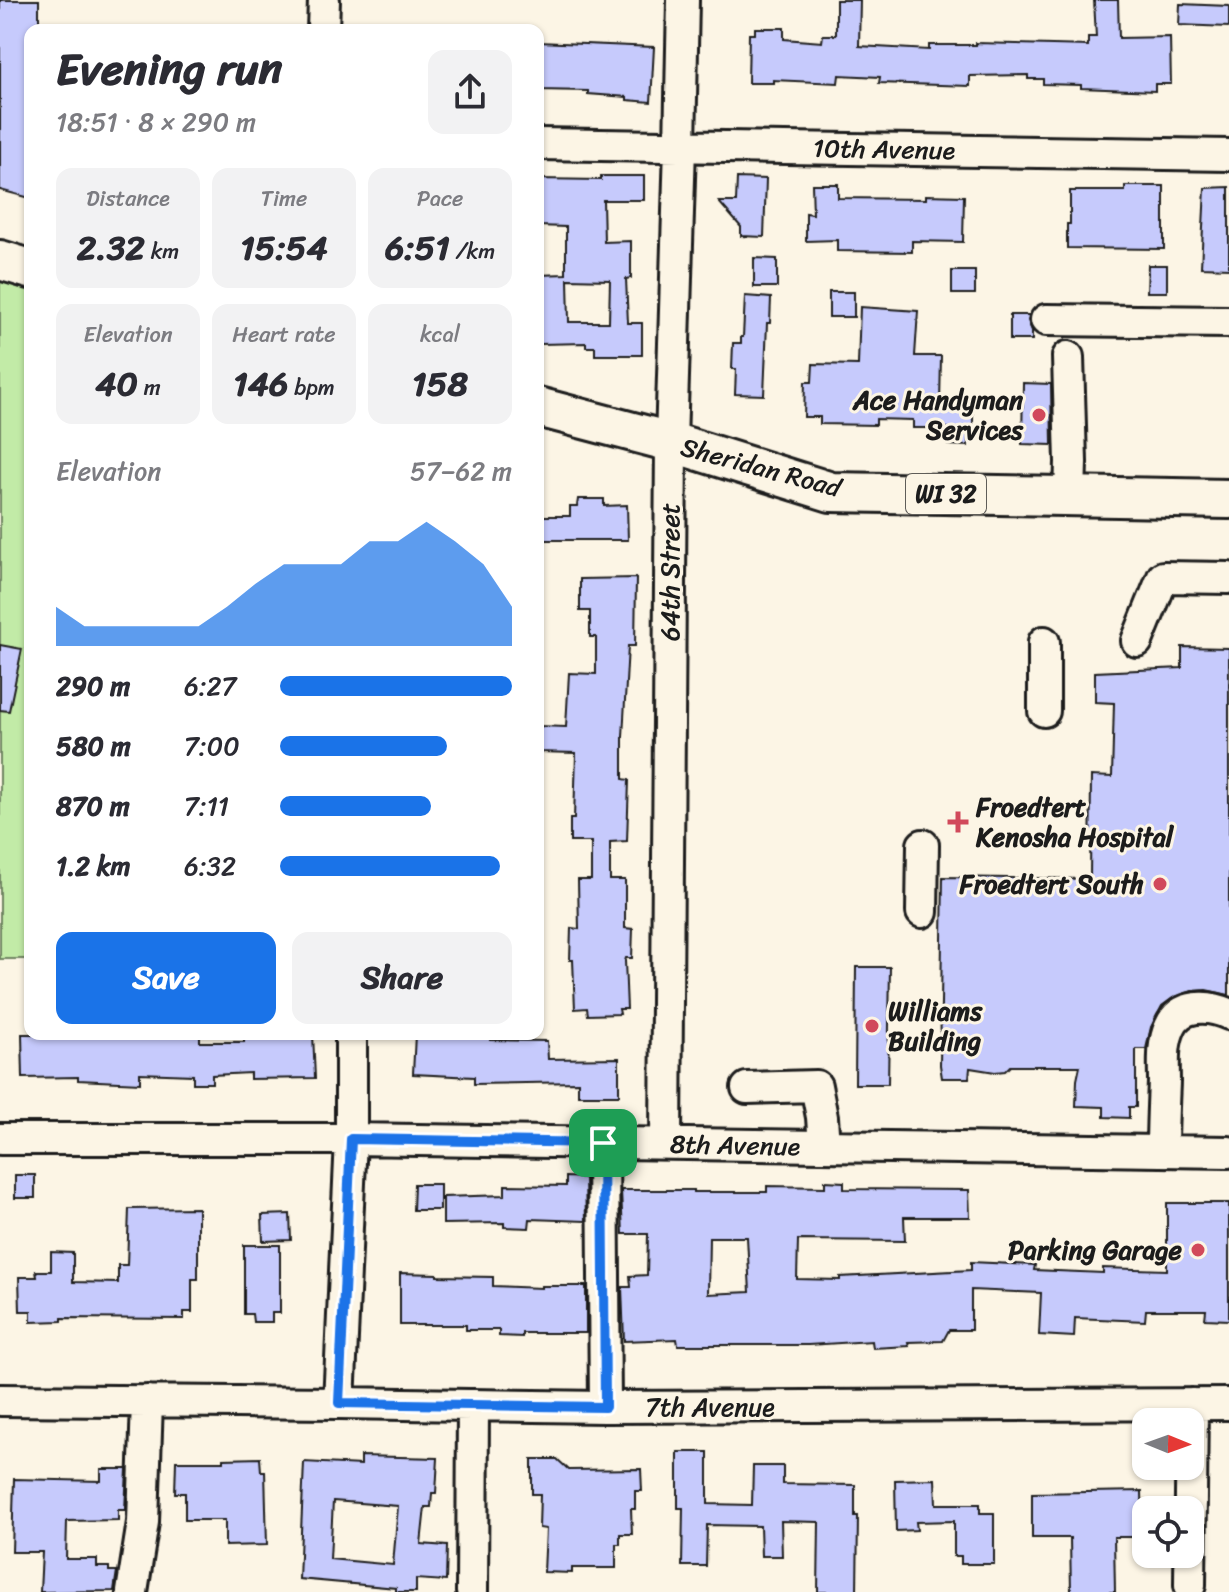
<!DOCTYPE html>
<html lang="en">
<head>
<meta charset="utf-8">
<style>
	body { margin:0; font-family:Sriracha,sans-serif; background:#f2f2f3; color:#2b2b33; height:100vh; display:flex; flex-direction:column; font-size:30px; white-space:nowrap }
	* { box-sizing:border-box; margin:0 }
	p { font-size:26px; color:#7c7c81 }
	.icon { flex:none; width:44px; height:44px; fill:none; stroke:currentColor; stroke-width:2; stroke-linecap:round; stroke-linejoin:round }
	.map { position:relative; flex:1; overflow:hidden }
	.side { position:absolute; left:24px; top:24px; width:520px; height:1016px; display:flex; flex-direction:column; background:#fff; border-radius:16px; box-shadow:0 2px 6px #0004 }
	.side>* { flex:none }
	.needle { width:52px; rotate:91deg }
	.controls { position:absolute; left:1132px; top:1408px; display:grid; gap:16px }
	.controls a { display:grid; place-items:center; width:72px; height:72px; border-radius:16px; background:#fff; box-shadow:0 2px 6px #0004; font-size:40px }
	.pin { position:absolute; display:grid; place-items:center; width:68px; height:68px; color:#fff; margin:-34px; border-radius:16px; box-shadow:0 4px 12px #0006 }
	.round { display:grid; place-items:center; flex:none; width:84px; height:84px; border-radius:16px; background:#f2f2f3 }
	.summary { display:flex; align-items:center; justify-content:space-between; height:136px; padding:0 32px }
	h1 { font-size:44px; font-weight:700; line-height:60px }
	.figures { display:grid; grid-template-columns:repeat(3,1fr); gap:12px; height:136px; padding:8px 32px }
	.figures div { display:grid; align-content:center; border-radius:16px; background:#f2f2f3; text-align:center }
	.figures b { font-size:34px; font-weight:700 }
	.figures small { font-size:22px; font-weight:400 }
	.figures p { font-size:22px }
	.chart { height:224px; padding:16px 32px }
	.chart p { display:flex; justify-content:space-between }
	.chart svg { width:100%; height:144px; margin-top:8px; fill:#1a73e8; opacity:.7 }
	.action { display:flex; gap:16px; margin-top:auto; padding:16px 32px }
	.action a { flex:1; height:92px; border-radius:16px; background:#1a73e8; color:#fff; font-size:32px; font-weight:700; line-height:92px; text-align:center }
	.action a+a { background:#f2f2f3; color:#2b2b33 }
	ul { padding:0 32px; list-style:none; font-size:26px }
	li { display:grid; grid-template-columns:128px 96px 1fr; align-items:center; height:60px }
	li i { height:20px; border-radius:10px; background:#1a73e8 }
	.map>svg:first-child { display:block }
	.green { fill:#c2eba7; stroke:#6f8462; stroke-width:2 }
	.building { fill:#c6cafc; stroke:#1c1c1c; stroke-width:2; fill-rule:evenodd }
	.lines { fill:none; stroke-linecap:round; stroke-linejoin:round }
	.minor-casing { stroke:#1c1c1c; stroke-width:36 }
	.major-casing { stroke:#1c1c1c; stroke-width:44 }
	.minor { stroke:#fcf5e5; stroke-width:30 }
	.major { stroke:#fcf5e5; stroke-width:38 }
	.route-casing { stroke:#fff; stroke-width:16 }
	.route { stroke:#1a73e8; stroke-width:10 }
	.poi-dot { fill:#d1495b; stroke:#fcf5e5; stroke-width:3 }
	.labels { text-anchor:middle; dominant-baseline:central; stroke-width:6; stroke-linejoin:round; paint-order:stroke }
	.shield { fill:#fcf5e5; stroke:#5f5d58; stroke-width:2 }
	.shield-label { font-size:24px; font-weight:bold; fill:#1c1c1c }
	.street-label { font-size:26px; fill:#1c1c1c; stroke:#fcf5e5 }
	.poi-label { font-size:26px; font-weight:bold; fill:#1c1c1c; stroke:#fcf5e5; text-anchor:end }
</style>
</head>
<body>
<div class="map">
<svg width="1229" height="1592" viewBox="0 0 1229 1592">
	<rect width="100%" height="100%" fill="#fcf5e5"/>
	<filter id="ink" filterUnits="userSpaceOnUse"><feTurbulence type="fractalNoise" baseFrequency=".0125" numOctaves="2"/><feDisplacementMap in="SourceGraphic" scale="16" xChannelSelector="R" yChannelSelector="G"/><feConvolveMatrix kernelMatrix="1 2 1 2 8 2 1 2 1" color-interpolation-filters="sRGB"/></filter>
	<g filter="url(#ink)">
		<path class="green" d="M 0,281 L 30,289 L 30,959 L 0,959 Z"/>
		<path class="building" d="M 0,0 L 39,0 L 39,30 L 30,30 L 30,198 L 0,190 Z
			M 836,0 L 860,0 L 859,46 L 929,50 L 929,45 L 976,45 L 976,43 L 1088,46 L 1088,37 L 1096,37 L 1094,0 L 1118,0 L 1119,38 L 1170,37 L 1171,84 L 1155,84 L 1155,91 L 1081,88 L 1081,85 L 1043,84 L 1043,79 L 1028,79 L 1028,75 L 970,76 L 970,86 L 879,83 L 880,77 L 839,75 L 838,83 L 773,80 L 773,83 L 748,83 L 749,34 L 755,34 L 755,28 L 784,28 L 784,39 L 822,42 L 823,35 L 836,35 Z
			M 1180,4 L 1229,6 L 1229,27 L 1179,25 Z
			M 538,42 L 654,47 L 651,102 L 627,100 L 627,97 L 588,94 L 588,91 L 538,90 Z
			M 601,176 L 644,176 L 644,200 L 603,200 L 604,242 L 631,241 L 631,278 L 626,279 L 628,323 L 642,323 L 642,355 L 595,355 L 595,347 L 586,347 L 586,343 L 540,344 L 538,275 L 566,274 L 566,227 L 538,226 L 538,179 L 601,180 ZM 568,279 L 610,280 L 609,322 L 569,322 Z
			M 737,178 L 766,179 L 764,237 L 741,236 L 741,227 L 719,202 L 736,202 Z
			M 812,184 L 838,184 L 838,198 L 926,199 L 926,195 L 964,196 L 963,242 L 912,241 L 912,252 L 837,251 L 837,240 L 806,241 L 806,213 L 813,214 Z
			M 1125,186 L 1164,186 L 1164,249 L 1067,248 L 1067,224 L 1070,224 L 1070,191 L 1125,191 Z
			M 1229,187 L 1229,268 L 1201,267 L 1205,188 Z
			M 754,258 L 777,259 L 777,287 L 754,287 Z
			M 1148,265 L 1167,265 L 1167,292 L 1147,292 Z
			M 952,271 L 975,271 L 975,294 L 952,294 Z
			M 829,292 L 854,292 L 854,317 L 829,317 Z
			M 745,296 L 771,298 L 770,323 L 767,323 L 764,395 L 735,394 L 736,369 L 732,369 L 733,343 L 741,343 L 741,337 L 743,337 Z
			M 860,307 L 918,311 L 915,356 L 941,356 L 940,404 L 973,404 L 973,427 L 968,427 L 968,446 L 948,445 L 948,428 L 913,428 L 913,420 L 876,419 L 876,425 L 820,424 L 820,417 L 804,417 L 805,382 L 812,382 L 813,364 L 858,365 Z
			M 1010,315 L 1029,315 L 1028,321 L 1032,331 L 1032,340 L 1010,340 Z
			M 1023,383 L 1051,384 L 1052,445 L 1022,444 Z
			M 578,499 L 604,499 L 604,506 L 627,505 L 628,540 L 538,540 L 538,516 L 570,516 L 570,506 L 577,506 Z
			M 636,578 L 635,646 L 628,646 L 623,737 L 623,779 L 629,780 L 627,841 L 610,842 L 610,880 L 625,880 L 625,928 L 633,929 L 632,958 L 626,958 L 625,961 L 627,1009 L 619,1009 L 620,1014 L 588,1015 L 587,1008 L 575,1009 L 573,960 L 570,960 L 571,928 L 579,929 L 578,880 L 591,880 L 591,842 L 570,842 L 570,819 L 574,819 L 576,753 L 538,752 L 538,726 L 566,727 L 569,673 L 596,674 L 596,637 L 590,637 L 590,611 L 580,611 L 580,579 Z
			M 0,645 L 22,649 L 9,711 L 0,710 Z
			M 1182,647 L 1229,648 L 1229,995 L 1206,990 L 1192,991 L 1173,998 L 1162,1006 L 1151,1027 L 1146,1049 L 1136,1049 L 1136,1107 L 1129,1107 L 1129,1118 L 1104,1117 L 1104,1107 L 1076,1106 L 1077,1080 L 1080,1066 L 1010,1066 L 1005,1071 L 995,1072 L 970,1068 L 969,1078 L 942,1078 L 940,1065 L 943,877 L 1090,879 L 1091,776 L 1112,777 L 1114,703 L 1095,702 L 1095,672 L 1182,668 Z
			M 856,967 L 890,967 L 888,1084 L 855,1084 Z
			M 22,1034 L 165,1034 L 165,1036 L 200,1036 L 200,1042 L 244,1042 L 244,1034 L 313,1034 L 315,1078 L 250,1079 L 250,1073 L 212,1075 L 212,1083 L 193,1083 L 193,1075 L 140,1073 L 140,1083 L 78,1080 L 78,1077 L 23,1078 Z
			M 415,1034 L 490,1034 L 490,1040 L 547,1041 L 548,1059 L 619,1058 L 619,1095 L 578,1095 L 578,1082 L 474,1084 L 474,1077 L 413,1074 Z
			M 15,1175 L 35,1175 L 35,1198 L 15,1198 Z
			M 566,1177 L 585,1178 L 586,1221 L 530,1219 L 529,1228 L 504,1227 L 504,1223 L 443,1224 L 443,1197 L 505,1195 L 505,1185 L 566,1186 Z
			M 825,1181 L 844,1182 L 844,1189 L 969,1190 L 970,1217 L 904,1217 L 905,1241 L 798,1240 L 797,1279 L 840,1280 L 840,1277 L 971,1270 L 971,1262 L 1035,1265 L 1034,1270 L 1103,1273 L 1103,1268 L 1167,1270 L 1167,1203 L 1229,1203 L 1229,1320 L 1205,1319 L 1206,1310 L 1146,1310 L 1145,1321 L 1075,1318 L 1074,1337 L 1039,1335 L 1041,1293 L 971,1290 L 971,1330 L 949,1330 L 943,1341 L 908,1342 L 909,1346 L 873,1348 L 872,1341 L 808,1345 L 678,1345 L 677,1339 L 624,1341 L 622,1287 L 631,1287 L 630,1276 L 647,1275 L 648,1234 L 623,1234 L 621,1190 L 694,1190 L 694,1192 L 767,1192 L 767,1186 L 825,1187 ZM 709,1237 L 747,1237 L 750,1292 L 708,1294 Z
			M 414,1184 L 440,1184 L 440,1210 L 413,1210 Z
			M 198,1208 L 198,1279 L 192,1279 L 192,1312 L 184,1312 L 184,1319 L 62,1318 L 62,1321 L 31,1322 L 31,1311 L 20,1311 L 19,1277 L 37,1277 L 36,1271 L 51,1271 L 51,1252 L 73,1253 L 73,1282 L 118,1283 L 118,1265 L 127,1265 L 129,1209 Z
			M 290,1214 L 291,1240 L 263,1241 L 262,1215 Z
			M 244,1245 L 280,1245 L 280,1313 L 272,1313 L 272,1322 L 253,1322 L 252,1314 L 244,1314 Z
			M 400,1273 L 437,1274 L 437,1276 L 493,1277 L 493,1286 L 541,1288 L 541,1286 L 586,1286 L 586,1333 L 522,1333 L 522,1337 L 499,1336 L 499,1330 L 466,1330 L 466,1325 L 400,1325 Z
			M 678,1452 L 708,1452 L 708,1504 L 752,1505 L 753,1466 L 783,1466 L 783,1484 L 855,1485 L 855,1516 L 858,1516 L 857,1592 L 818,1592 L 819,1522 L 781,1521 L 782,1556 L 761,1556 L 760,1526 L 707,1525 L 706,1566 L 682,1566 L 683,1508 L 678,1508 Z
			M 361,1456 L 438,1458 L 436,1493 L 432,1493 L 431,1507 L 425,1507 L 421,1544 L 447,1546 L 446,1581 L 416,1579 L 416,1592 L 396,1592 L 396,1588 L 299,1579 L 304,1462 L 361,1465 ZM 333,1501 L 398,1506 L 393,1565 L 330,1559 Z
			M 260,1458 L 261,1471 L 265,1471 L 267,1545 L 225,1546 L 225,1520 L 185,1520 L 185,1493 L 175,1493 L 176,1461 L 224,1461 L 224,1459 Z
			M 532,1459 L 557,1459 L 569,1470 L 641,1469 L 642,1491 L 635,1491 L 635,1509 L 631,1509 L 632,1534 L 620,1534 L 620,1544 L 616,1544 L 616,1568 L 572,1568 L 572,1573 L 544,1572 L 546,1529 L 539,1528 L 540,1494 L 532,1494 Z
			M 101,1469 L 127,1469 L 125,1510 L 118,1510 L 118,1520 L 67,1521 L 66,1559 L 97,1559 L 97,1567 L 109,1567 L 109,1571 L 117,1571 L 114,1591 L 40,1592 L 42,1552 L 12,1552 L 14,1479 L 101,1481 Z
			M 935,1479 L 936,1504 L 980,1504 L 980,1513 L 994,1513 L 994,1564 L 961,1564 L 961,1556 L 954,1556 L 954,1521 L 916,1522 L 917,1530 L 896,1531 L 895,1480 Z
			M 1142,1491 L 1143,1537 L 1114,1537 L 1115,1592 L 1071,1592 L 1070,1538 L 1032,1538 L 1032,1493 Z"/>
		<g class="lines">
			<defs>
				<path id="minor" d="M 323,30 L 324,0
					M 538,144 L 1229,155
					M 1046,320 L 1229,322
					M 1068,357 L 1071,462 L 1070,496
					M 1137,641 L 1163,577 L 1229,578
					M 1044,642 L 1044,711
					M 922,912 L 923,845
					M 747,1088 L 816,1086 L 822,1117 L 824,1146
					M 0,1139 L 351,1139 L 1229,1152
					M 603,1143 L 605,1407
					M 666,1143 L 671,442 L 680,146 L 683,0
					M 1162,1151 C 1162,1128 1163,1105 1164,1082 C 1164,1064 1162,1044 1170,1027 C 1180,1003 1209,1005 1229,1014
					M 0,1400 L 339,1403 L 605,1407 L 1229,1404
					M 339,1403 L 351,1139 L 351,1034
					M 1190,1585 L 1192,1404
					M 132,1592 L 143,1522 L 147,1401
					M 472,1592 L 473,1405"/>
				<path id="major" d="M 0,260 L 30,269
					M 538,407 L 671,442 L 831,492 L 1229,499"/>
			</defs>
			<use href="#minor" class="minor-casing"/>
			<use href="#major" class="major-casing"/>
			<use href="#minor" class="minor"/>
			<use href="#major" class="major"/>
		</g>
	</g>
	<g class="lines" filter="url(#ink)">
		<defs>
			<path id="route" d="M 351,1139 L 603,1143 L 605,1407 L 339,1403 Z"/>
		</defs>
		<use href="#route" class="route-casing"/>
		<use href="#route" class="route"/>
	</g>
	<g class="poi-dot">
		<circle cx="1039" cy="415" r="8"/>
		<path d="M954 810h8v8h8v8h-8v8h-8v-8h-8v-8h8z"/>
		<circle cx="1160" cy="884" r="8"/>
		<circle cx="872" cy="1026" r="8"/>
		<circle cx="1198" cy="1250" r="8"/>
	</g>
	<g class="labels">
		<rect class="shield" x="906" y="474" width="80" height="40" rx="6"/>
		<g class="shield-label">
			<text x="946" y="494">WI 32</text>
		</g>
		<g class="street-label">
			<text transform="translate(884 149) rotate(1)">10th Avenue</text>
			<text transform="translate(761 467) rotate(15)">Sheridan Road</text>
			<text transform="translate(670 572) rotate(-90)">64th Street</text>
			<text transform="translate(735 1145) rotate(1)">8th Avenue</text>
			<text x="710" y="1407">7th Avenue</text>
		</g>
		<g class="poi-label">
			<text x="1023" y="400">Ace Handyman<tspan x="1023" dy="30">Services</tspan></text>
			<text x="976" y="807" text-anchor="start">Froedtert<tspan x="976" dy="30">Kenosha Hospital</tspan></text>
			<text x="1144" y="884">Froedtert South</text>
			<text x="888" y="1011" text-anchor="start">Williams<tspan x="888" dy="30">Building</tspan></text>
			<text x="1182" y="1250">Parking Garage</text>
		</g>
	</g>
</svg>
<div class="controls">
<a><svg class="needle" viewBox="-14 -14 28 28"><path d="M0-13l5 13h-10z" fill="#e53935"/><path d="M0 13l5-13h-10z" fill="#7c7c81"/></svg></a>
<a><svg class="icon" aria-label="locate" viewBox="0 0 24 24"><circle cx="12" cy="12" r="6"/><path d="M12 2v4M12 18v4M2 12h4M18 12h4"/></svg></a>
</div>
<div class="pin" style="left:603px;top:1143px;background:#1e9e55"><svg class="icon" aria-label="arrive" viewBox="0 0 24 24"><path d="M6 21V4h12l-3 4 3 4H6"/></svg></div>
<section class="side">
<div class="summary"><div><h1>Evening run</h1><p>18:51 · 8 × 290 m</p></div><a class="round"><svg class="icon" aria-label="share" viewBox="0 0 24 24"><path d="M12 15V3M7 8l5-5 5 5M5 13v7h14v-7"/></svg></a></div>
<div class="figures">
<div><p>Distance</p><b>2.32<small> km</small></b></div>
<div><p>Time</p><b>15:54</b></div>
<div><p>Pace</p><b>6:51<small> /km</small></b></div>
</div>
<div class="figures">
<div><p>Elevation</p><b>40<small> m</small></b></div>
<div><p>Heart rate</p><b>146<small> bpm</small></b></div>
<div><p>kcal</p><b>158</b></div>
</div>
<div class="chart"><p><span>Elevation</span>57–62 m</p>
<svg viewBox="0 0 160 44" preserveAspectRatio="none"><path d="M0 44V32L10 38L20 38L30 38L40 38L50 38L60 32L70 25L80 19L90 19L100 19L110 12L120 12L130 6L140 12L150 19L160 32V44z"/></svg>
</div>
<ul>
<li><b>290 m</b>6:27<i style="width:100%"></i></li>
<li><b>580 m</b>7:00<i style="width:72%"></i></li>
<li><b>870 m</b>7:11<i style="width:65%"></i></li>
<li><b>1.2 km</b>6:32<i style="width:95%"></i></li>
</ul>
<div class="action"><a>Save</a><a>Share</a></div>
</section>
</div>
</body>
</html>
